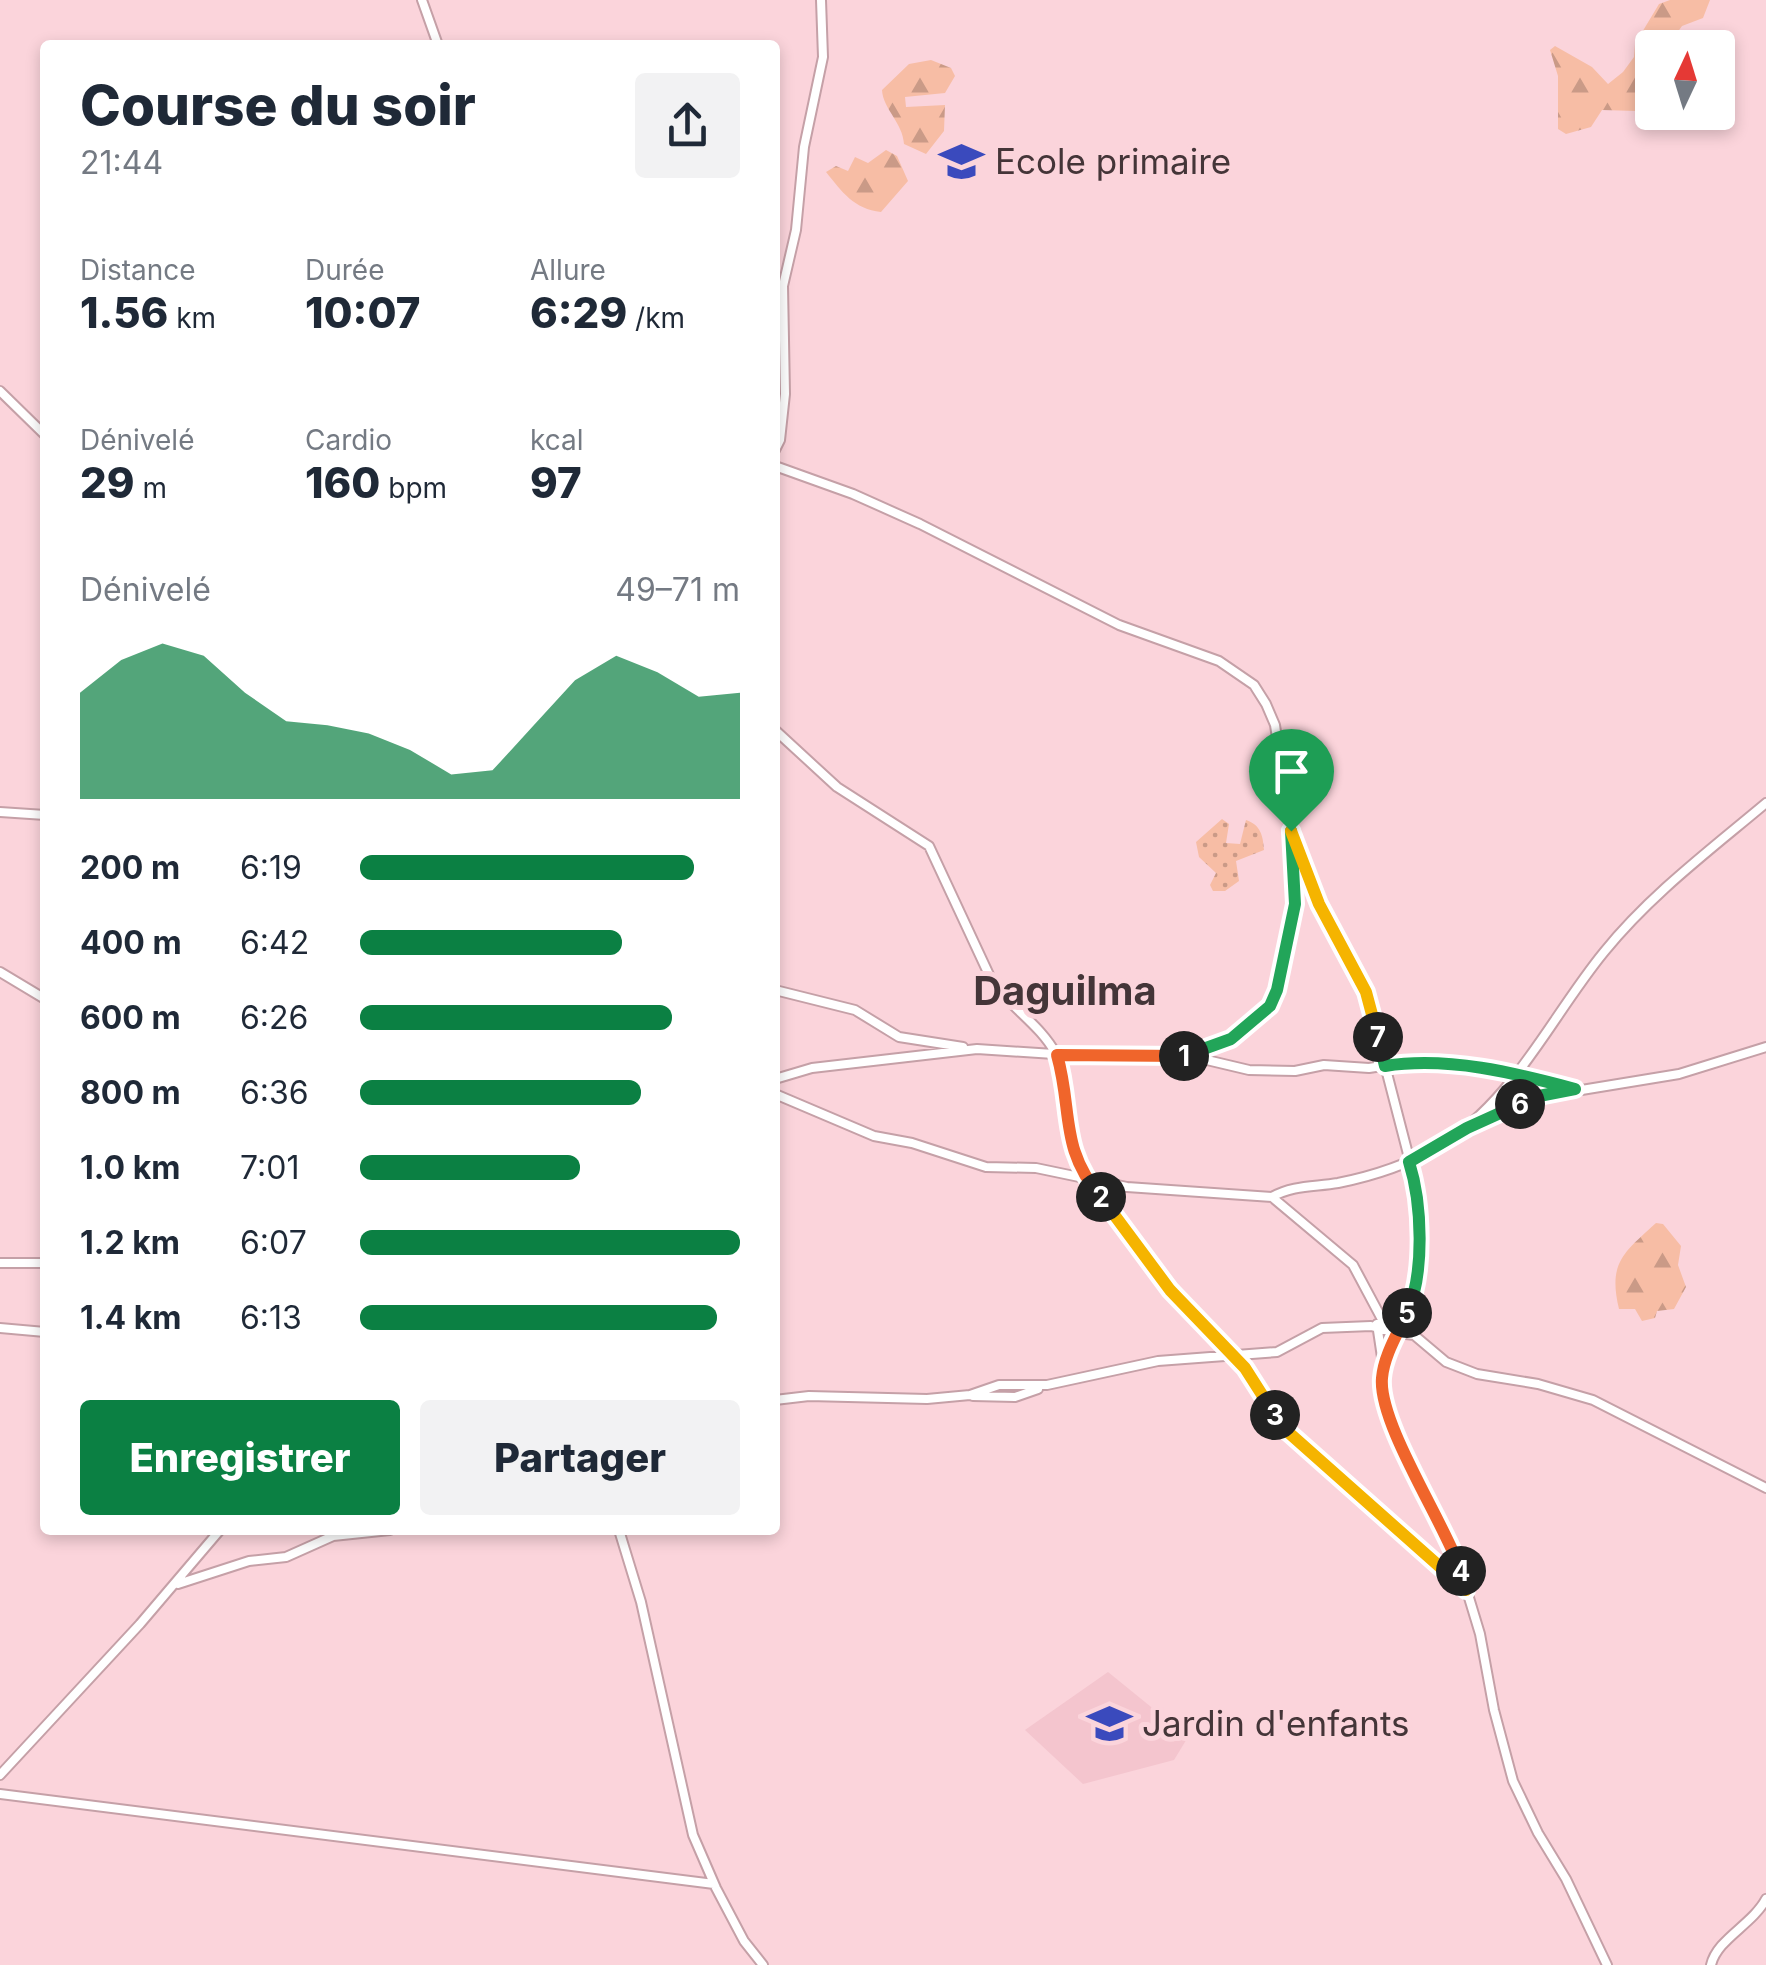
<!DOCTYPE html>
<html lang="fr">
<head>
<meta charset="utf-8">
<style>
	body { margin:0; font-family:Inter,sans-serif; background:#f2f2f3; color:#1f2937; height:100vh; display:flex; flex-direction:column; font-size:38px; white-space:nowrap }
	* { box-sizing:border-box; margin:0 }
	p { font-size:32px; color:#747a83 }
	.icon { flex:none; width:55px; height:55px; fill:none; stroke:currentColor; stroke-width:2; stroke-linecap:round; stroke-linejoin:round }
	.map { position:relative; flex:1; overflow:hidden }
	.drawer { position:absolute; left:40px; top:40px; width:740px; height:1495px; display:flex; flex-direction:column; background:#fff; border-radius:10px; box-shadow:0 5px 15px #0003 }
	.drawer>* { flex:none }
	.needle { width:65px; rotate:4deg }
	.controls { position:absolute; left:1635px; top:30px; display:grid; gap:20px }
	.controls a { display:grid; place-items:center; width:100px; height:100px; border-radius:10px; background:#fff; box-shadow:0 5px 15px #0003; font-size:50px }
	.pin { position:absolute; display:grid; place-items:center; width:85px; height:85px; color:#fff; margin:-102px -42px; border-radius:50% 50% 50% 0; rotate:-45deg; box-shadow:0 0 10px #0007 }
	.pin .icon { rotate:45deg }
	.km { position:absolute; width:50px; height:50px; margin:-25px; border-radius:50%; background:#222; color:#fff; font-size:28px; line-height:50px; text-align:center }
	.round { display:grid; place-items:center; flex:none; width:105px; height:105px; border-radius:10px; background:#f2f2f3 }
	.headline { display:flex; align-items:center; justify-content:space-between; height:170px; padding:0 40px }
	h1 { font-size:55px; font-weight:800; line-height:75px }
	.stats { display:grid; grid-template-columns:repeat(3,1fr); gap:15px; height:170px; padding:10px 40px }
	.stats div { display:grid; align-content:center }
	.stats b { font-size:42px; font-weight:800 }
	.stats small { font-size:28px; font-weight:400 }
	.stats p { font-size:28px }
	.chart { height:280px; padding:20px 40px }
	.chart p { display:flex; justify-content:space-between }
	.chart svg { width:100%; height:180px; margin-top:10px; fill:#0b8043; opacity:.7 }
	.action { display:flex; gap:20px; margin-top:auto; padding:20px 40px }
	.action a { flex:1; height:115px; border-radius:10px; background:#0b8043; color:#fff; font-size:40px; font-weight:800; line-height:115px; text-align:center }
	.action a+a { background:#f2f2f3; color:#1f2937 }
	ul { padding:0 40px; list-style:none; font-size:32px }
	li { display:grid; grid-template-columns:160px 120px 1fr; align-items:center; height:75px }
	li i { height:25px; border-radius:12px; background:#0b8043 }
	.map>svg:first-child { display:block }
	.built { fill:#f4c5ce }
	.grass { fill:url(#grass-dots) }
	.forest { fill:url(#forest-firs) }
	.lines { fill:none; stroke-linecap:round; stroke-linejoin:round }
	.minor-casing { stroke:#c5a0a7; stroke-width:12 }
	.minor { stroke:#fff; stroke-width:8 }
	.split-1-casing { stroke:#fff; stroke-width:20 }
	.split-2-casing { stroke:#fff; stroke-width:20 }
	.split-3-casing { stroke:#fff; stroke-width:20 }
	.split-4-casing { stroke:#fff; stroke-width:20 }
	.split-5-casing { stroke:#fff; stroke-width:20 }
	.split-6-casing { stroke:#fff; stroke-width:20 }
	.split-7-casing { stroke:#fff; stroke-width:20 }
	.split-8-casing { stroke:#fff; stroke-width:20 }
	.split-1 { stroke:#22a559; stroke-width:12 }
	.split-2 { stroke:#f0652b; stroke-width:12 }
	.split-3 { stroke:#f5b400; stroke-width:12 }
	.split-4 { stroke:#f5b400; stroke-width:12 }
	.split-5 { stroke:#f0652b; stroke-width:12 }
	.split-6 { stroke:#22a559; stroke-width:12 }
	.split-7 { stroke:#22a559; stroke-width:12 }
	.split-8 { stroke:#f5b400; stroke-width:12 }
	.labels { text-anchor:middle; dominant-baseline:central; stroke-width:10; stroke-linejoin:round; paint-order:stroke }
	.poi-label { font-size:35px; fill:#443538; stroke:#fbd4db; text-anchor:start }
	.quarter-label { font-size:40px; font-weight:bold; fill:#443538; stroke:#fbd4db }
</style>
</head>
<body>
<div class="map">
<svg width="1766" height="1965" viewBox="0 0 1766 1965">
	<defs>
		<pattern id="grass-dots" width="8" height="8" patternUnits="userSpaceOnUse" patternTransform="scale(2.5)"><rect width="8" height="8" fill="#f7bda5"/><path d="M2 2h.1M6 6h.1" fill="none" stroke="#ca9a87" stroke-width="1.8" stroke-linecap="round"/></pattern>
		<pattern id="forest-firs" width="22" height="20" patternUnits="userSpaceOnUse" patternTransform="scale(2.5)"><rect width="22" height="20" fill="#f7bda5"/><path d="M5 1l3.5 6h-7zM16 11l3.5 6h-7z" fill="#ca9a87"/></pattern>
	</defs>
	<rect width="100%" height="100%" fill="#fbd4db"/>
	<path class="built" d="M 1108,1672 L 1188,1737 L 1174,1760 L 1083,1784 L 1025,1730 Z"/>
	<path class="grass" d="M 1222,819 L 1229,824 L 1226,843 L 1240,844 L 1246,820 C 1261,825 1263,836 1264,850 L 1236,861 L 1239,881 L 1225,891 L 1213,891 L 1210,885 L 1216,873 L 1199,857 L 1196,842 Z"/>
	<path class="forest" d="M 1670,0 L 1710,0 L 1703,18 L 1682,26 L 1667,47 L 1652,48 L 1652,71 L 1646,72 L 1652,100 L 1636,111 L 1602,110 L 1591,127 L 1566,134 L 1558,129 L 1558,76 L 1550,50 L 1555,46 L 1592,67 L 1608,84 L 1623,72 L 1634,57 L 1635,44 L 1659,4 Z
		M 931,60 L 951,68 L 955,76 L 945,93 L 905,97 L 906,107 L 945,105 L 944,131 L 926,154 L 904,144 C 903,123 883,109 882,90 L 909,64 Z
		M 886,150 L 897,156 L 908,181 L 881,212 C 854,209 842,192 826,172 L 836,166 L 848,171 L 855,157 L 868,163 Z
		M 1656,1223 L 1663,1224 L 1681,1246 L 1678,1265 L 1686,1287 L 1674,1309 L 1657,1311 L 1655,1318 L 1642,1321 L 1635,1309 L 1619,1309 C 1608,1263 1623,1253 1656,1223 Z"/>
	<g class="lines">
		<defs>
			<path id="minor" d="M 422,0 L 438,45
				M 0,391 L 45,435
				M 775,450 L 780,440 L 785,394 L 783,286 L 796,230 L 804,147 L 823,57 L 821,0
				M 775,466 L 853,494 L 920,524 L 1119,625 L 1219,661 L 1254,685 L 1266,704 L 1275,725 L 1291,831 L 1319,905 L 1366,992 L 1416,1185 L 1418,1266 L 1415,1295 L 1385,1363 L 1382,1381 L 1389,1410 L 1396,1434 L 1450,1541 L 1460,1568 L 1480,1634 L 1494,1710 L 1513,1781 L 1538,1833 L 1566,1879 L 1607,1965
				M 775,730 L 837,787 L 929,846 L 991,979 C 1009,1007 1040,1024 1056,1054 C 1076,1092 1058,1141 1085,1179 C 1094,1191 1106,1202 1115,1214 C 1134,1238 1148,1265 1168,1288 C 1207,1334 1253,1368 1279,1424 L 1463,1586
				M 0,812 L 45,815
				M 0,972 L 45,999
				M 775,990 L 855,1010 L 899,1037 L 963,1047
				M 1190,1056 L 1231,1039 L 1269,1006 L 1277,990 L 1295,904 L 1292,844
				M 775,1079 L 812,1068 L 977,1049 L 1084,1056 L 1190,1056 L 1249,1070 L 1295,1071 L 1324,1065 L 1369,1068 L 1414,1061 L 1516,1073 L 1575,1089
				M 775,1094 L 874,1136 L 912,1143 L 986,1167 L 1036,1168 L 1127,1187 L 1272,1197 L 1353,1265 L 1384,1323 L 1398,1333 L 1414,1335 L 1446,1362 L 1477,1374 L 1538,1384 L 1593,1400 L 1766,1488
				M 1475,1124 L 1539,1097 L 1679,1074 L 1766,1047
				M 1272,1197 C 1293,1185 1315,1187 1338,1183 C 1373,1176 1407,1165 1438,1147 C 1513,1103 1550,1018 1604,952 C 1650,895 1710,850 1766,803
				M 0,1263 L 45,1263
				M 1377,1324 L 1383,1364
				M 0,1328 L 45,1332
				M 973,1396 L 1015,1397 L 1038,1389
				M 775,1400 L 809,1396 L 927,1399 L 970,1395 L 999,1385 L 1047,1385 L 1158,1361 L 1277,1352 L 1322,1328 L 1371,1326 L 1393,1332
				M 619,1530 L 641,1602 L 693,1835 L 716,1888 L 744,1941 L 763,1965
				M 178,1584 L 249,1561 L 286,1557 L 333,1536 L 390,1530
				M 0,1775 L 140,1624 L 220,1530
				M 0,1794 L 714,1884
				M 1711,1965 C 1717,1939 1752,1925 1766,1899"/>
		</defs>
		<use href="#minor" class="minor-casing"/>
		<use href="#minor" class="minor"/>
	</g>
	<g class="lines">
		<defs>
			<path id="split-1" d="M 1184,1056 L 1231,1039 L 1270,1006 L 1277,990 L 1295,904 L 1291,831"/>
			<path id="split-2" d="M 1101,1197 C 1059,1148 1073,1111 1057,1055 L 1184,1056"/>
			<path id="split-3" d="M 1101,1197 L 1170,1290 L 1245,1368 L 1275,1415"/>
			<path id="split-4" d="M 1275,1415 L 1279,1424 L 1466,1590 L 1461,1571"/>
			<path id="split-5" d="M 1407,1313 C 1398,1333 1384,1355 1382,1378 C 1378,1423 1444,1522 1461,1571"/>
			<path id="split-6" d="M 1407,1313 C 1425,1273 1422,1203 1409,1162 L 1467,1128 L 1520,1104"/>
			<path id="split-7" d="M 1378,1037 L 1385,1066 C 1448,1056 1515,1073 1575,1089 L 1539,1096 L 1520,1104"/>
			<path id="split-8" d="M 1291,831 L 1319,904 L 1366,992 L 1378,1037"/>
		</defs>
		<use href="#split-1" class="split-1-casing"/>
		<use href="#split-2" class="split-2-casing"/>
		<use href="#split-3" class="split-3-casing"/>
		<use href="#split-4" class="split-4-casing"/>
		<use href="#split-5" class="split-5-casing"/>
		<use href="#split-6" class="split-6-casing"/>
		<use href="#split-7" class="split-7-casing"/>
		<use href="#split-8" class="split-8-casing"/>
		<use href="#split-1" class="split-1"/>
		<use href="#split-2" class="split-2"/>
		<use href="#split-3" class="split-3"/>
		<use href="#split-4" class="split-4"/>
		<use href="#split-5" class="split-5"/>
		<use href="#split-6" class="split-6"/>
		<use href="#split-7" class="split-7"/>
		<use href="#split-8" class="split-8"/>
	</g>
	<defs>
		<symbol id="school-bare" viewBox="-9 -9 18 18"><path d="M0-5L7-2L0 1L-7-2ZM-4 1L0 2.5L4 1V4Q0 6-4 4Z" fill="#3a4abd" stroke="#fbd4db" stroke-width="2.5" paint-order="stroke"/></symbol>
	</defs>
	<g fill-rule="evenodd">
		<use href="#school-bare" x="930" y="130" width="63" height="63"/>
		<use href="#school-bare" x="1078" y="1692" width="63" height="63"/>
	</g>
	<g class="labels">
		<g class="poi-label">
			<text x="995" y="161">Ecole primaire</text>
			<text x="1142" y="1723">Jardin d'enfants</text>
		</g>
		<g class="quarter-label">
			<text x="1065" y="990">Daguilma</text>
		</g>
	</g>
</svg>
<div class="controls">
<a><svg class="needle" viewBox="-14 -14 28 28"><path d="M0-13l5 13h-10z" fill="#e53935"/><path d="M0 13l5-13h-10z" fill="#747a83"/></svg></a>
</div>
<div class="pin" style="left:1291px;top:831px;background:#1e9e55"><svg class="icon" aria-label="arrive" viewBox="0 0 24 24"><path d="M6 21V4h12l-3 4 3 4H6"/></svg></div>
<b class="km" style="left:1184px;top:1056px">1</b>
<b class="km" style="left:1101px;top:1197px">2</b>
<b class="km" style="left:1275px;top:1415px">3</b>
<b class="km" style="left:1461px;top:1571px">4</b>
<b class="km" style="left:1407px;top:1313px">5</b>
<b class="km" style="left:1520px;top:1104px">6</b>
<b class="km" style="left:1378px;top:1037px">7</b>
<section class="drawer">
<div class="headline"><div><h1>Course du soir</h1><p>21:44</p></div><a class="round"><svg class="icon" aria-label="share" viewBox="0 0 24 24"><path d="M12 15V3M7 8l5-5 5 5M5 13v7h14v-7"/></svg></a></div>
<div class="stats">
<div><p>Distance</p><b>1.56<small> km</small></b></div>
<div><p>Durée</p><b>10:07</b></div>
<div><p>Allure</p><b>6:29<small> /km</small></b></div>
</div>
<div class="stats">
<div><p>Dénivelé</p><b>29<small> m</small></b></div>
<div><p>Cardio</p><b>160<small> bpm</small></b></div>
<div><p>kcal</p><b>97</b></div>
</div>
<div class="chart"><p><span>Dénivelé</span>49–71 m</p>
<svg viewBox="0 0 160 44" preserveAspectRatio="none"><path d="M0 44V18L10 10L20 6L30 9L40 18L50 25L60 26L70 28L80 32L90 38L100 37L110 26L120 15L130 9L140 13L150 19L160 18V44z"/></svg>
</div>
<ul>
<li><b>200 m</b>6:19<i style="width:88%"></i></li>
<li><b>400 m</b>6:42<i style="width:69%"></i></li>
<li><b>600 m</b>6:26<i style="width:82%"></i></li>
<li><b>800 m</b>6:36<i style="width:74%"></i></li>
<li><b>1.0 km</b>7:01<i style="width:58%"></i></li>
<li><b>1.2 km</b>6:07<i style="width:100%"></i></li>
<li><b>1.4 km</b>6:13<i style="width:94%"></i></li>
</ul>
<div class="action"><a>Enregistrer</a><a>Partager</a></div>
</section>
</div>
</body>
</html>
